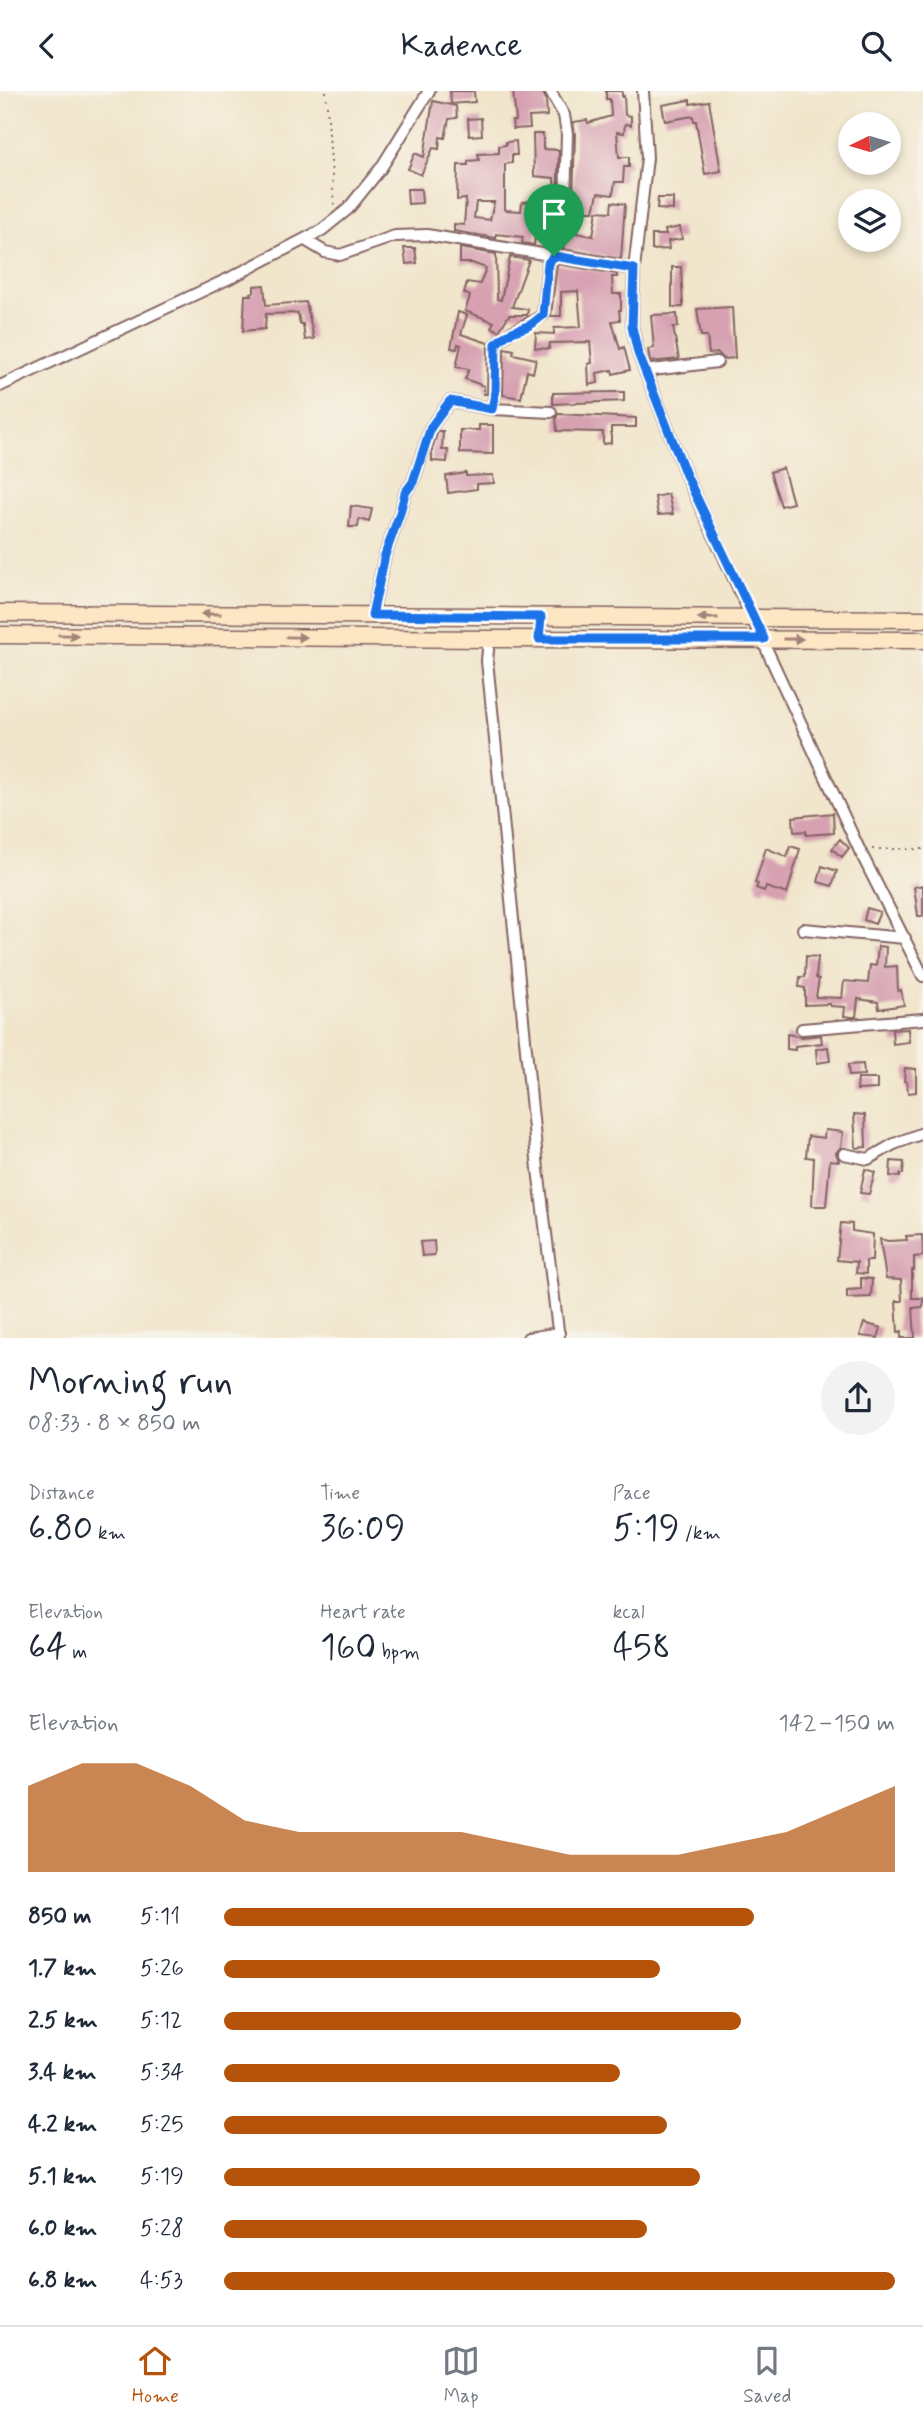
<!DOCTYPE html>
<html lang="en">
<head>
<meta charset="utf-8">
<style>
	body { margin:0; font-family:Mynerve,sans-serif; background:#f2f2f3; color:#1f2937; height:100vh; display:flex; flex-direction:column; font-size:26px; white-space:nowrap }
	* { box-sizing:border-box; margin:0 }
	p { font-size:23px; color:#747a83 }
	.icon { flex:none; width:38px; height:38px; fill:none; stroke:currentColor; stroke-width:2; stroke-linecap:round; stroke-linejoin:round }
	.map { position:relative; height:1247px; overflow:hidden }
	.panel { display:flex; flex-direction:column; background:#fff; flex:1 }
	.panel>* { flex:none }
	.needle { width:46px; rotate:265deg }
	.buttons { position:absolute; left:838px; top:21px; display:grid; gap:14px }
	.buttons a { display:grid; place-items:center; width:63px; height:63px; border-radius:50%; background:#fff; box-shadow:0 4px 10px #0003; font-size:35px }
	.pin { position:absolute; display:grid; place-items:center; width:60px; height:60px; color:#fff; margin:-72px -30px; border-radius:50% 50% 50% 0; rotate:-45deg; box-shadow:0 0 7px #0007 }
	.pin .icon { rotate:45deg }
	.round { display:grid; place-items:center; flex:none; width:74px; height:74px; border-radius:37px; background:#f2f2f3 }
	.summary { display:flex; align-items:center; justify-content:space-between; height:119px; padding:0 28px }
	h1 { font-size:38px; font-weight:600; line-height:52px }
	.figures { display:grid; grid-template-columns:repeat(3,1fr); gap:10px; height:119px; padding:7px 28px }
	.figures div { display:grid; align-content:center }
	.figures b { font-size:35px; font-weight:600 }
	.figures small { font-size:19px; font-weight:400 }
	.figures p { font-size:19px }
	.chart { height:196px; padding:14px 28px }
	.chart p { display:flex; justify-content:space-between }
	.chart svg { width:100%; height:126px; margin-top:7px; fill:#b45309; opacity:.7 }
	ul { padding:0 28px; list-style:none; font-size:23px }
	li { display:grid; grid-template-columns:112px 84px 1fr; align-items:center; height:52px }
	li i { height:18px; border-radius:9px; background:#b45309 }
	header { display:flex; justify-content:space-between; align-items:center; height:91px; padding:0 28px; background:#fff; font-size:32px; font-weight:600 }
	.menu { display:flex; justify-content:space-around; align-items:center; height:98px; border-top:2px solid #e0e1e3; background:#fff; font-size:19px; color:#747a83 }
	.menu a { display:grid; justify-items:center; gap:4px }
	.menu .current { color:#b45309 }
	.map>svg:first-child { display:block }
	.building { fill:#d7a1b2; fill-rule:evenodd }
	.lines { fill:none; stroke-linecap:round; stroke-linejoin:round }
	.street-casing { stroke:#846463; stroke-width:14 }
	.secondary-casing { stroke:#846463; stroke-width:19 }
	.path { stroke:#846463; stroke-width:2; stroke-dasharray:2 5; stroke-linecap:butt }
	.street { stroke:#fff; stroke-width:10 }
	.secondary { stroke:#fce6c4; stroke-width:16 }
	.oneway { fill:#a38278 }
	.route-casing { stroke:#fff; stroke-width:14 }
	.route { stroke:#1a73e8; stroke-width:9 }
</style>
</head>
<body>
<header><svg class="icon" aria-label="back" viewBox="0 0 24 24"><path d="M15 5l-7 7 7 7"/></svg>Kadence<svg class="icon" aria-label="search" viewBox="0 0 24 24"><circle cx="10" cy="10" r="6"/><path d="M15 15l6 6"/></svg></header>
<div class="map">
<svg width="923" height="1247" viewBox="0 0 923 1247">
	<rect width="100%" height="100%" fill="#f7f3e8"/>
	<filter id="ink" filterUnits="userSpaceOnUse"><feTurbulence type="fractalNoise" baseFrequency=".0143" numOctaves="2"/><feDisplacementMap in="SourceGraphic" scale="14" xChannelSelector="R" yChannelSelector="G"/><feConvolveMatrix kernelMatrix="1 2 1 2 8 2 1 2 1" color-interpolation-filters="sRGB"/></filter>
	<filter id="wash" filterUnits="userSpaceOnUse"><feTurbulence type="fractalNoise" baseFrequency=".00686" numOctaves="4" result="noise"/><feDisplacementMap in="SourceGraphic" scale="28" xChannelSelector="R" yChannelSelector="G"/><feGaussianBlur stdDeviation="1.57" result="paint"/><feColorMatrix in="noise" values="0 0 0 0 0 0 0 0 0 0 0 0 0 0 0 0 0 1.4 0 .05"/><feComposite in="paint" operator="in"/></filter>
	<g filter="url(#wash)">
		<rect width="100%" height="100%" fill="#f1e5cb"/>
		<g id="blocks">
			<path class="building" d="M 450,0 L 474,0 L 475,11 L 451,13 Z
				M 513,0 L 542,0 L 546,8 L 547,25 L 529,26 L 530,37 L 513,38 L 512,30 L 516,30 Z
				M 606,0 L 622,0 L 622,6 L 624,5 L 625,24 L 631,25 L 631,34 L 625,33 L 624,42 L 617,41 L 619,66 L 629,66 L 629,76 L 624,76 L 623,91 L 615,91 L 613,104 L 598,102 L 594,120 L 582,120 L 576,142 L 593,145 L 597,120 L 611,121 L 612,111 L 625,113 L 621,168 L 563,158 L 573,111 L 575,43 L 573,31 L 587,29 L 588,32 L 611,25 L 610,8 L 606,8 Z
				M 690,9 L 690,13 L 709,10 L 721,80 L 705,83 L 696,30 L 694,30 L 693,25 L 665,30 L 662,14 Z
				M 433,10 L 456,15 L 457,27 L 449,28 L 445,47 L 440,46 L 439,58 L 433,57 L 421,84 L 408,78 L 415,62 L 424,66 Z
				M 481,27 L 482,44 L 469,45 L 468,28 Z
				M 533,43 L 543,43 L 543,58 L 559,59 L 557,110 L 553,130 L 537,130 L 534,154 L 522,152 L 523,146 L 496,143 L 496,147 L 454,140 L 454,133 L 464,134 L 466,108 L 457,109 L 458,74 L 468,74 L 468,70 L 479,69 L 478,63 L 499,62 L 499,55 L 506,54 L 506,51 L 516,50 L 517,64 L 512,64 L 512,72 L 505,73 L 505,119 L 521,120 L 522,111 L 535,110 L 535,103 L 555,103 L 554,87 L 534,85 ZM 476,111 L 494,111 L 490,129 L 474,127 Z
				M 407,98 L 421,98 L 422,112 L 408,113 Z
				M 658,107 L 673,107 L 673,119 L 657,118 Z
				M 680,136 L 682,148 L 668,150 L 669,158 L 652,159 L 652,144 L 666,144 L 665,139 Z
				M 404,157 L 415,157 L 417,172 L 406,173 Z
				M 460,157 L 496,163 L 497,208 L 501,209 L 510,166 L 529,169 L 512,216 L 528,218 L 527,224 L 509,224 L 499,240 L 491,236 L 494,231 L 465,220 L 470,205 L 464,202 L 467,191 L 480,193 L 486,177 L 472,172 L 460,172 Z
				M 557,173 L 617,183 L 617,186 L 612,186 L 613,203 L 621,203 L 621,219 L 619,219 L 620,229 L 612,230 L 620,258 L 624,256 L 630,279 L 613,283 L 612,279 L 597,282 L 598,292 L 589,294 L 588,273 L 592,272 L 590,251 L 550,252 L 549,258 L 535,257 L 536,242 L 554,243 L 554,237 L 581,236 L 578,200 L 561,201 L 561,225 L 551,225 Z
				M 672,176 L 681,176 L 683,216 L 672,216 Z
				M 264,194 L 266,214 L 306,211 L 314,248 L 305,249 L 303,233 L 300,233 L 298,222 L 266,223 L 265,238 L 243,240 L 245,204 L 252,204 L 251,202 L 254,201 L 254,195 Z
				M 732,216 L 735,267 L 724,268 L 718,262 L 709,263 L 707,245 L 701,245 L 697,218 Z
				M 458,221 L 467,224 L 461,243 L 488,252 L 487,303 L 484,303 L 484,295 L 465,288 L 469,278 L 456,276 L 461,254 L 458,253 L 457,258 L 451,257 Z
				M 677,223 L 678,236 L 673,236 L 679,268 L 650,271 L 648,258 L 654,257 L 651,224 Z
				M 504,257 L 514,259 L 513,263 L 536,268 L 533,282 L 527,280 L 521,307 L 503,304 Z
				M 619,301 L 624,301 L 624,310 L 553,313 L 553,302 Z
				M 558,323 L 636,327 L 636,336 L 611,336 L 611,352 L 603,353 L 603,341 L 557,340 L 556,327 Z
				M 479,334 L 493,334 L 493,363 L 460,362 L 460,339 L 479,339 Z
				M 438,340 L 443,340 L 442,359 L 448,359 L 447,371 L 432,370 L 432,358 Z
				M 783,377 L 793,412 L 781,415 L 770,381 Z
				M 466,382 L 466,385 L 493,384 L 494,392 L 477,393 L 477,398 L 448,402 L 446,385 Z
				M 668,403 L 673,423 L 658,424 L 655,406 Z
				M 351,415 L 372,418 L 369,431 L 359,428 L 358,436 L 349,436 Z
				M 833,722 L 834,742 L 806,744 L 806,740 L 794,741 L 793,726 Z
				M 840,748 L 849,757 L 842,766 L 832,758 Z
				M 790,755 L 800,758 L 787,803 L 766,796 L 764,800 L 756,797 L 758,793 L 755,792 L 766,757 L 787,766 Z
				M 822,775 L 837,780 L 832,795 L 818,791 Z
				M 923,794 L 923,825 L 918,825 L 914,796 Z
				M 867,817 L 880,821 L 875,833 L 864,829 Z
				M 878,855 L 886,856 L 885,876 L 897,875 L 898,900 L 901,899 L 904,914 L 879,918 L 878,911 L 858,908 L 856,926 L 851,926 L 844,925 L 845,916 L 830,915 L 830,913 L 805,914 L 805,897 L 799,896 L 800,886 L 805,886 L 806,865 L 818,866 L 816,887 L 819,888 L 816,906 L 842,907 L 844,890 L 868,892 L 870,874 L 876,875 Z
				M 908,938 L 909,951 L 893,953 L 892,939 Z
				M 787,943 L 802,946 L 821,944 L 822,952 L 795,955 L 795,959 L 787,958 Z
				M 828,956 L 830,970 L 817,972 L 816,958 Z
				M 863,973 L 864,984 L 849,985 L 848,974 Z
				M 905,977 L 916,978 L 916,1001 L 908,1002 L 907,991 L 904,990 Z
				M 858,988 L 877,988 L 877,998 L 857,999 Z
				M 854,1023 L 865,1024 L 866,1056 L 856,1057 Z
				M 825,1039 L 843,1041 L 841,1056 L 836,1062 L 839,1070 L 830,1069 L 826,1115 L 812,1115 L 814,1067 L 806,1066 L 808,1045 L 824,1047 Z
				M 891,1070 L 904,1071 L 903,1083 L 900,1083 L 900,1086 L 890,1085 Z
				M 865,1078 L 875,1081 L 869,1103 L 860,1102 Z
				M 841,1132 L 852,1133 L 852,1140 L 873,1143 L 872,1170 L 866,1170 L 866,1183 L 856,1182 L 857,1171 L 837,1169 Z
				M 922,1144 L 923,1165 L 914,1166 L 914,1179 L 912,1179 L 912,1207 L 923,1207 L 923,1216 L 913,1217 L 915,1247 L 901,1247 L 902,1240 L 898,1241 L 896,1210 L 902,1210 L 901,1189 L 886,1188 L 880,1148 L 888,1150 L 907,1149 L 906,1145 Z
				M 434,1150 L 435,1164 L 422,1165 L 420,1151 Z
				M 861,1187 L 872,1188 L 871,1206 L 847,1207 L 847,1199 L 861,1198 Z
				M 864,1232 L 881,1237 L 878,1247 L 860,1245 Z"/>
		</g>
	</g>
	<g filter="url(#ink)">
		<use href="#blocks" fill-opacity="0" stroke="#846463" stroke-width="2"/>
		<g class="lines">
			<defs>
				<path id="street" d="M 643,0 L 647,67 L 634,178 L 632,235 L 638,262 L 686,384 L 859,758 L 923,885
					M 305,149 L 325,161 L 340,164 L 395,145 L 427,144 L 634,178
					M 645,280 L 717,271
					M 0,295 L 232,186 L 322,139 L 348,118 L 381,77 L 429,0
					M 492,318 L 551,321
					M 372,524 L 385,464 L 400,422 L 405,402 L 413,391 L 431,336 L 450,310 L 492,318 L 495,303 L 496,253 C 510,238 526,236 543,224 L 548,172 L 554,165 L 565,111 L 567,43 L 564,24 L 550,0
					M 489,548 L 487,570 L 491,609 L 538,1078 L 559,1247
					M 803,838 L 905,847
					M 802,938 L 923,928
					M 844,1063 L 868,1068 L 894,1053 L 923,1042
					M 528,1247 L 559,1242"/>
				<path id="secondary" d="M 0,522 L 923,528
					M 0,544 L 489,548 L 923,549"/>
			</defs>
			<use href="#street" class="street-casing"/>
			<use href="#secondary" class="secondary-casing"/>
			<path class="path" d="M 326,0 L 334,114
				M 872,758 L 923,758"/>
			<use href="#street" class="street"/>
			<use href="#secondary" class="secondary"/>
		</g>
		<defs><path id="oneway-solid" d="M-6-.8H1V-3.2L6.5 0L1 3.2V.8H-6Z" transform="scale(1.75)"/></defs>
		<g class="oneway">
			<use href="#oneway-solid" transform="translate(211 523) rotate(-180)"/>
			<use href="#oneway-solid" transform="translate(708 527) rotate(-180)"/>
			<use href="#oneway-solid" transform="translate(68 544) rotate(1)"/>
			<use href="#oneway-solid" transform="translate(296 546) rotate(1)"/>
			<use href="#oneway-solid" transform="translate(793 548)"/>
		</g>
	</g>
	<g class="lines" filter="url(#ink)">
		<defs>
			<path id="route" d="M 554,165 L 634,178 L 632,236 L 638,262 L 686,384 L 764,548 L 539,548 L 541,526 L 372,524 L 385,464 L 400,422 L 405,402 L 413,391 L 431,336 L 450,310 L 492,318 L 495,303 L 496,253 C 507,241 514,241 528,235 C 533,233 538,228 543,224 L 548,172 Z"/>
		</defs>
		<use href="#route" class="route-casing"/>
		<use href="#route" class="route"/>
	</g>
</svg>
<div class="buttons">
<a><svg class="needle" viewBox="-14 -14 28 28"><path d="M0-13l5 13h-10z" fill="#e53935"/><path d="M0 13l5-13h-10z" fill="#747a83"/></svg></a>
<a><svg class="icon" aria-label="layers" viewBox="0 0 24 24"><path d="M12 4l9 5-9 5-9-5zM3 14l9 5 9-5"/></svg></a>
</div>
<div class="pin" style="left:554px;top:165px;background:#1e9e55"><svg class="icon" aria-label="arrive" viewBox="0 0 24 24"><path d="M6 21V4h12l-3 4 3 4H6"/></svg></div>
</div>
<section class="panel">
<div class="summary"><div><h1>Morning run</h1><p>08:33 · 8 × 850 m</p></div><a class="round"><svg class="icon" aria-label="share" viewBox="0 0 24 24"><path d="M12 15V3M7 8l5-5 5 5M5 13v7h14v-7"/></svg></a></div>
<div class="figures">
<div><p>Distance</p><b>6.80<small> km</small></b></div>
<div><p>Time</p><b>36:09</b></div>
<div><p>Pace</p><b>5:19<small> /km</small></b></div>
</div>
<div class="figures">
<div><p>Elevation</p><b>64<small> m</small></b></div>
<div><p>Heart rate</p><b>160<small> bpm</small></b></div>
<div><p>kcal</p><b>458</b></div>
</div>
<div class="chart"><p><span>Elevation</span>142–150 m</p>
<svg viewBox="0 0 160 44" preserveAspectRatio="none"><path d="M0 44V14L10 6L20 6L30 14L40 26L50 30L60 30L70 30L80 30L90 34L100 38L110 38L120 38L130 34L140 30L150 22L160 14V44z"/></svg>
</div>
<ul>
<li><b>850 m</b>5:11<i style="width:79%"></i></li>
<li><b>1.7 km</b>5:26<i style="width:65%"></i></li>
<li><b>2.5 km</b>5:12<i style="width:77%"></i></li>
<li><b>3.4 km</b>5:34<i style="width:59%"></i></li>
<li><b>4.2 km</b>5:25<i style="width:66%"></i></li>
<li><b>5.1 km</b>5:19<i style="width:71%"></i></li>
<li><b>6.0 km</b>5:28<i style="width:63%"></i></li>
<li><b>6.8 km</b>4:53<i style="width:100%"></i></li>
</ul>
</section>
<nav class="menu">
<a class="current"><svg class="icon" aria-label="home" viewBox="0 0 24 24"><path d="M3 11l9-7 9 7M6 9v11h12V9"/></svg>Home</a>
<a><svg class="icon" aria-label="map" viewBox="0 0 24 24"><path d="M3 6l6-2 6 2 6-2v14l-6 2-6-2-6 2zM9 4v14M15 6v14"/></svg>Map</a>
<a><svg class="icon" aria-label="saved" viewBox="0 0 24 24"><path d="M7 4h10v16l-5-4-5 4z"/></svg>Saved</a>
</nav>
</body>
</html>
